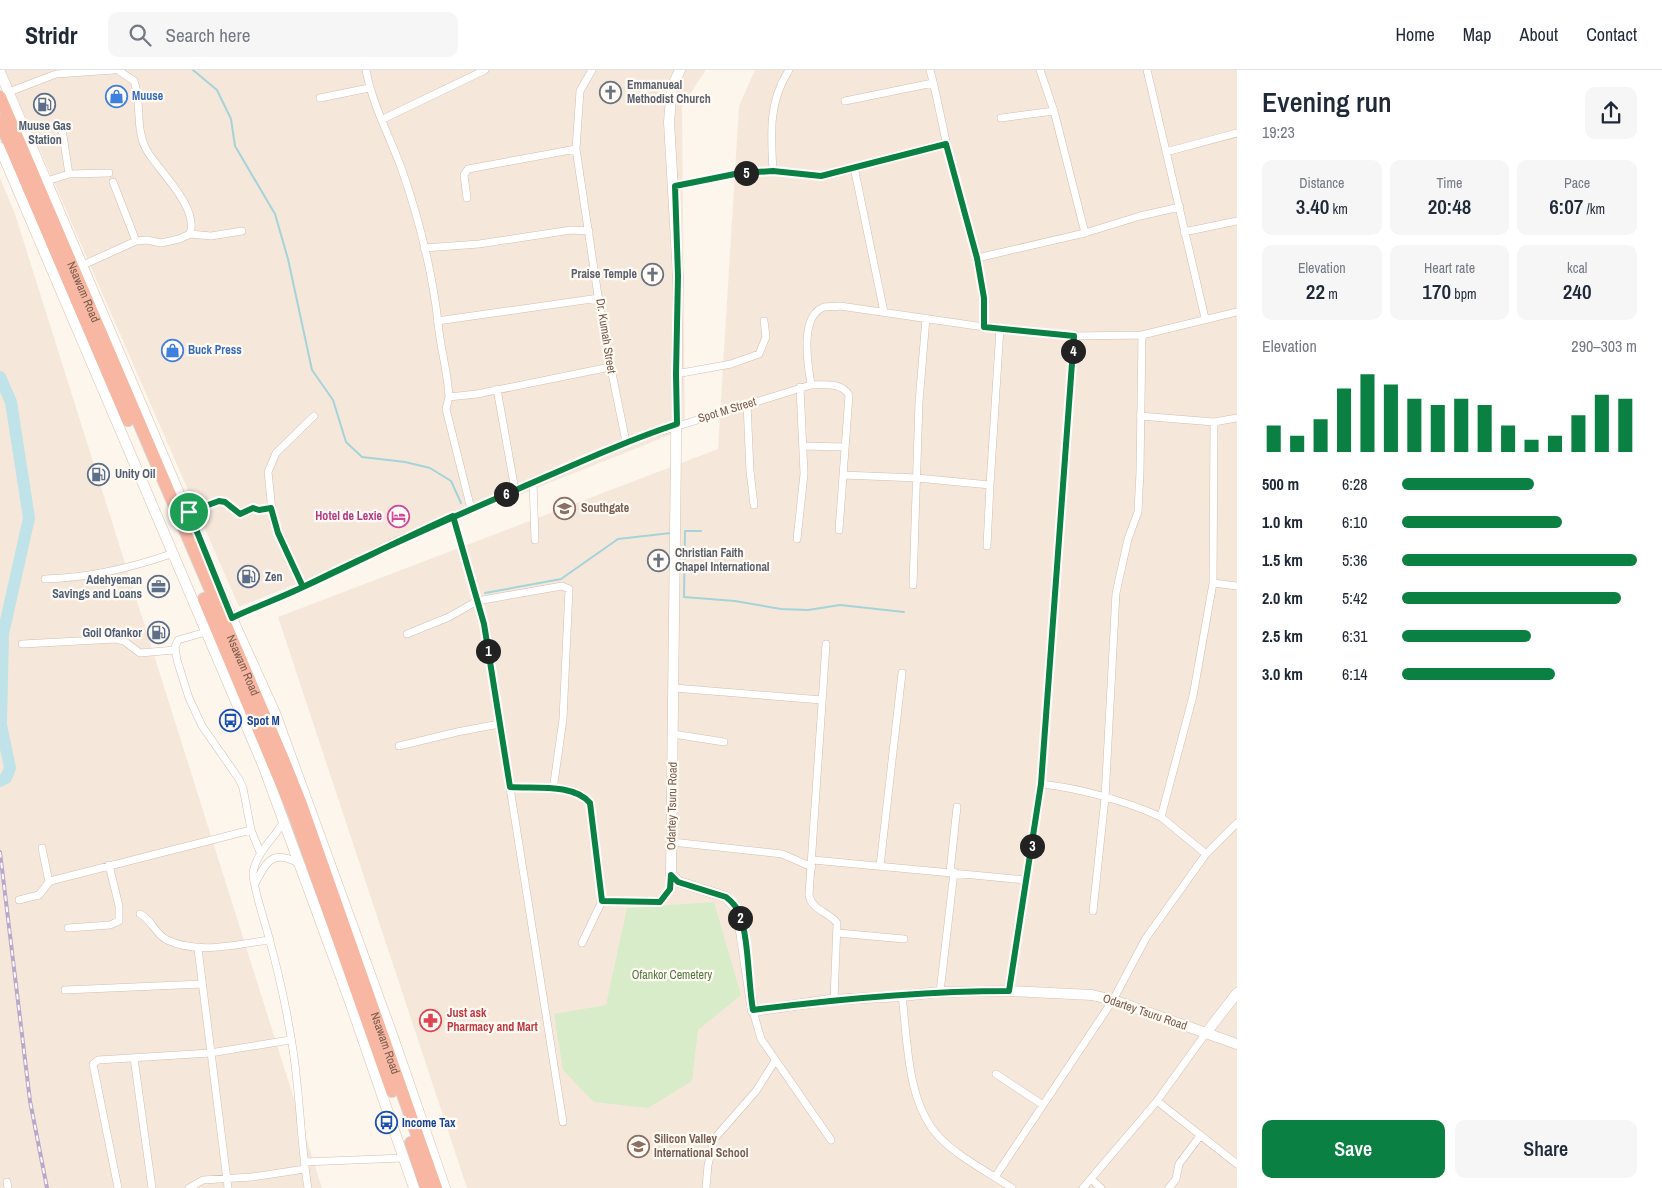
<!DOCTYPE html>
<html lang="en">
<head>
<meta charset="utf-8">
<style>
	body { margin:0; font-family:"Archivo Narrow",sans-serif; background:#f6f6f7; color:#1f2937; height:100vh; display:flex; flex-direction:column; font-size:19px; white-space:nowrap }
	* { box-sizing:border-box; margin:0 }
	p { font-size:16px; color:#747a83 }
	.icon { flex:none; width:28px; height:28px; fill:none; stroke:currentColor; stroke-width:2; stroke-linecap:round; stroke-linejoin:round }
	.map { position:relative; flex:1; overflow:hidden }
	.drawer { display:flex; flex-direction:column; background:#fff; width:425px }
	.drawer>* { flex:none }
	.pin { position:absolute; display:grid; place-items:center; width:42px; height:42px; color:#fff; margin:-21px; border:2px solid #fff; border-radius:50%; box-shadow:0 1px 5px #0007 }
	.km { position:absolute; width:25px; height:25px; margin:-12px; border-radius:50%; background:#222; color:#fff; font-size:14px; line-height:25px; text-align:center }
	.round { display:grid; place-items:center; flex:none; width:52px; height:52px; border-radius:10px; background:#f6f6f7 }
	.headline { display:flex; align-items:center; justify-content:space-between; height:85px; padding:0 25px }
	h1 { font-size:28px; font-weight:600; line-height:38px }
	.stats { display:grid; grid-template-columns:repeat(3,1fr); gap:8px; height:85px; padding:5px 25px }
	.stats div { display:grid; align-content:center; border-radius:10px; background:#f6f6f7; text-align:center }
	.stats b { font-size:21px; font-weight:600 }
	.stats small { font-size:14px; font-weight:400 }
	.stats p { font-size:14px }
	.chart { height:140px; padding:10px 25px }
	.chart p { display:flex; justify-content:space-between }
	.chart svg { width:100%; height:90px; margin-top:5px; stroke:#0b8043; stroke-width:6 }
	.cta { display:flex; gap:10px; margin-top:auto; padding:10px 25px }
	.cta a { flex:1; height:58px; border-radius:10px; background:#0b8043; color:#fff; font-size:20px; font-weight:600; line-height:58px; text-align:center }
	.cta a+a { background:#f6f6f7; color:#1f2937 }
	ul { padding:0 25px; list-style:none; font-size:16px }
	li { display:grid; grid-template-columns:80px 60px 1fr; align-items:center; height:38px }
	li i { height:12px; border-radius:6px; background:#0b8043 }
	header { display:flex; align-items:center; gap:30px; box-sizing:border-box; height:70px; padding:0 25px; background:#fff; border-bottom:1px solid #e0e1e3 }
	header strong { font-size:24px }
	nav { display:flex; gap:28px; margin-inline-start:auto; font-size:18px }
	.search { width:350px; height:45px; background:#f6f6f7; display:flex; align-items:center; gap:12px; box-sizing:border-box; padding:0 18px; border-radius:10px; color:#747a83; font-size:19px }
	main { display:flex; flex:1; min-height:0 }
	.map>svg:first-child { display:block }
	.residential { fill:#f5e8da }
	.green { fill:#d8ecc9 }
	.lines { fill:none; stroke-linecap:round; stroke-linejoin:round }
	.stream { stroke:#a5d3da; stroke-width:2 }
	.river { stroke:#bfe3e8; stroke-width:12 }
	.street-casing { stroke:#d1beb0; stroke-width:8 }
	.secondary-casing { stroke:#d6c0b0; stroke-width:11 }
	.highway-casing { stroke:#dad1cd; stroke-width:14 }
	.street { stroke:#fff; stroke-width:7 }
	.secondary { stroke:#fff; stroke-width:10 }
	.highway { stroke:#f7b7a3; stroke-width:12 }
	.rail-casing { stroke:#b9a8c9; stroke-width:4 }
	.rail { stroke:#fffaf3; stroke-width:2; stroke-dasharray:5.5; stroke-linecap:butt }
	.route-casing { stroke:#fff; stroke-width:10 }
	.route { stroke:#0b8043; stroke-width:6 }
	.labels { text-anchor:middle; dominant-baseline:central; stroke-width:4.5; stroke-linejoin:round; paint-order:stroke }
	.worship-label { font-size:12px; font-weight:bold; fill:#5b616d; stroke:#fffaf3; text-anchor:start }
	.shop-label { font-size:12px; font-weight:bold; fill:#366cbe; stroke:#fffaf3; text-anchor:start }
	.service-label { font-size:12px; font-weight:bold; fill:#4e5e75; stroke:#fffaf3; text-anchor:start }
	.street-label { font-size:12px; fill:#7a5c4d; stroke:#fffaf3 }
	.education-label { font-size:12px; font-weight:bold; fill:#785e54; stroke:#fffaf3; text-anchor:start }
	.hotel-label { font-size:12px; font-weight:bold; fill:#b23c85; stroke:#fffaf3; text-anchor:end }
	.transit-label { font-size:12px; font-weight:bold; fill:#164399; stroke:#fffaf3; text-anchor:start }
	.park-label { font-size:12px; fill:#537a41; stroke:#fffaf3 }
	.health-label { font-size:12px; font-weight:bold; fill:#be3a42; stroke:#fffaf3; text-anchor:start }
</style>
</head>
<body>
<header>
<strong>Stridr</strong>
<div class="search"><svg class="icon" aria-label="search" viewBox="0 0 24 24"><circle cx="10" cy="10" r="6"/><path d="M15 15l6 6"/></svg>Search here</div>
<nav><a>Home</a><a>Map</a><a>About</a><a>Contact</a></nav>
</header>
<main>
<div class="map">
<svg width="1237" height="1118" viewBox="0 0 1237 1118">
	<rect width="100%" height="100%" fill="#fdf6ec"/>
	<path class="residential" d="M 5,0 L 706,0 L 682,36 L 685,357 L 672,364 L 239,537 Z
		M 755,0 L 1237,0 L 1237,1118 L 467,1118 L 278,547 L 718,379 L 739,36 Z
		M 0,108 L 15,144 L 322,1118 L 0,1118 Z"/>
	<path class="green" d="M 714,832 L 741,925 L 698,960 L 692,1011 L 648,1038 L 594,1032 L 563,1000 L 554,944 L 606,935 L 627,838 Z"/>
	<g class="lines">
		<path class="stream" d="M 193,0 L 217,20 L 231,49 L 235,76 L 275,144 L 288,189 L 312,300 L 333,330 L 346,372 L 362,387 L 405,392 L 430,398 L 451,411 L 461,433
			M 701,461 L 685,461 L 684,527 L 735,531 L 781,539 L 808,540 L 840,535 L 904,542
			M 485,523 L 561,509 L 618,469 L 671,463"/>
		<path class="river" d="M 0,307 L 11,332 L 29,448 L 3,564 L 1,655 L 10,698 L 6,708 L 0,711"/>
		<defs>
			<path id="street" d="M 118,0 L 134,11 C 142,33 135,58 146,79 C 158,101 199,136 190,164
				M 366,0 C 372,34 390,67 402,100 C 419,149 432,201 438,252 C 440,278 448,302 449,327 L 477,324 L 610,297
				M 592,0 L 580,21 L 576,79 L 603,259 L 626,372
				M 930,0 C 939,33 944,67 953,101 C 966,152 986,203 984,257
				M 1040,0 L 1054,41 L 1085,163
				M 1147,0 L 1205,248
				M 9,22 L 56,4 L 114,0
				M 320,28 L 369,18
				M 845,31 L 933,13
				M 1001,48 L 1054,41
				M 383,49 L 485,0
				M 62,59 L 69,104
				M 1166,82 L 1237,63
				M 854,97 L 884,242
				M 773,101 C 771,65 768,32 789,0
				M 47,111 L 69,104 L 109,103
				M 113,112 L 136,171
				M 675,116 L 740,103 L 773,101 L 821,106 L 946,74
				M 467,128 L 464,105 L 468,99 L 576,79
				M 1184,162 L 1237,151
				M 424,178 L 479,174 L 571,160 L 589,161
				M 977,188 L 1085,163 L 1140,146 L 1180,137
				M 83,195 L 136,171 L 147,170 L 161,173 L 179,169 L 190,164 L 211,166 L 242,161
				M 437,251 L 599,228
				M 676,304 L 731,294 L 759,284 L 766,267 L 764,251
				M 811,315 C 808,295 799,246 824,237 C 828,236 835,237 840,236 L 984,257 L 1074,266 L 1142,265 L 1237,242
				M 497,319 L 515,420
				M 449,327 L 446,339 L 471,439
				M 747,334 L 750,401 L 754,435
				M 1140,346 L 1214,352 L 1237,348
				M 803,376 L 845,377
				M 843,405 L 917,408 L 990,415 L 1000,258
				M 533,412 L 535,470
				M 189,442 L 222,431 L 240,443 L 253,438 L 259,440 L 271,438
				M 453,446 L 484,554 L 563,1052
				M 797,469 L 804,404 L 800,317
				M 987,476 L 990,415
				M 45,509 C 90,508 131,498 174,483
				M 1213,513 L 1237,516
				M 913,515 L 919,332 L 926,248
				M 303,517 L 273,450 L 268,402 L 276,383 L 314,346
				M 232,548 L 303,517 L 394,472 L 626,372 L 811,315 C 825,315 841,312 849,325 L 839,460
				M 206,562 L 178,570 L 175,577 L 177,590 L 189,628 L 202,656 L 239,709 L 243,718 L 251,760 L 260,782
				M 407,564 L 449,547 L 477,531 L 562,516 L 569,519 L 563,649 L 553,720
				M 22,574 L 116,569 L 124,571 L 140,583 L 175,580
				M 826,574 L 809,825 C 812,841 828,841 837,853 L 834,930
				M 674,618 L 822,630
				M 673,664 L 724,672
				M 399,676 L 457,662 L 499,654
				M 1041,714 C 1079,718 1126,731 1161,747
				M 510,717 C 534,719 573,713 590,733 L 602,831 L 582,873
				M 284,751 C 274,769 257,781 253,802 C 251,810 266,856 269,868 C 281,911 293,968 297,1013 C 301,1048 302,1083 308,1118
				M 672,772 L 782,784 L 812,797
				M 42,778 L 49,812
				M 1206,784 L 1161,747 L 1193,626 L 1213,513 L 1214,352
				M 813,790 L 1026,810
				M 880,796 L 902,603
				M 950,802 L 957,737
				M 255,814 C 266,792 272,779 298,793
				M 19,830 L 39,825 L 49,812 L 54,810 L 251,760
				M 602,831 L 660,832 L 670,819 L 671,805
				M 1093,841 L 1105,728 L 1116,523 L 1128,469 L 1138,442 L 1140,401 L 1142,265
				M 140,844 C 152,850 155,864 167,870 C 200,885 236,874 270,870
				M 68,858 L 110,855 L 119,851 L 119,836 L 109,795
				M 838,863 L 904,869
				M 198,879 L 228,1118
				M 65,920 L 202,914
				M 1009,921 L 1041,714 L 1074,266
				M 940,922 L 954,802
				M 902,926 C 908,972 906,1032 940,1068 C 960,1088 988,1102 1012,1118
				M 753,941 L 761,969 L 831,1070
				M 134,988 L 152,1118
				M 996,1004 L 1043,1035
				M 1157,1031 L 1237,1094
				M 304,1092 L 403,1088
				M 995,1107 L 1113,930 L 1146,868 L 1206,784 L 1237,753
				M 1091,1109 L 1101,1118
				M 7,1112 L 8,1118
				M 118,1118 L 93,994 L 98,990 L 210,983 L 290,970
				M 189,1118 L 203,1110 L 252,1107 L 305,1099
				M 706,1118 L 708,1095 L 714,1069 L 756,1021 L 775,991
				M 1083,1118 L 1157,1031 L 1206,963
				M 1169,1118 L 1176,1109 L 1179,1094 L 1200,1066"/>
			<path id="secondary" d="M 680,0 L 672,17 L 669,52 L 678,206 L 671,805 L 679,812 L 726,827 L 738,841 L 753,941 L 830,930 L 902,926 L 940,922 L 1009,921 L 1092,925 L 1113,930 L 1237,974
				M 0,2 L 232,548 L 275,643 L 393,967 L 445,1118
				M 0,78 L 263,695 L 349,929 L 414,1118
				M 1206,963 L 1237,923"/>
			<g id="highway">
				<path id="s1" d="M 0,27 L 283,689 L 301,734 L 436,1118"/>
				<path d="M 0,51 L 128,350"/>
				<path d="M 204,529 L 295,746 L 392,1021"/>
				<path d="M 411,1073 L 426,1118"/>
			</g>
		</defs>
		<use href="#street" class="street-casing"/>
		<use href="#secondary" class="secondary-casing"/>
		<use href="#highway" class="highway-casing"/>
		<use href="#street" class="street"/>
		<use href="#secondary" class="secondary"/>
		<use href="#highway" class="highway"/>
		<defs>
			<path id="rail" d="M 0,782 L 30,1031 L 47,1118"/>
		</defs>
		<use href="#rail" class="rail-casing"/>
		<use href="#rail" class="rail"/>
	</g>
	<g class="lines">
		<defs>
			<path id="route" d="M 189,442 L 232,548 C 255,537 280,528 303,517 C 353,494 402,469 453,446 L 484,554 L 510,717 C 534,719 573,713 590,733 L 602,831 L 660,832 L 670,819 L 671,805 L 678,812 L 726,827 C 731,831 736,836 739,842 C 749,868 748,912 753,940 C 838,929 924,921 1009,921 L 1041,714 L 1074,266 L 984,257 L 984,228 L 977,188 L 946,74 L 821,106 L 773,101 L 740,103 L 675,116 L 678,206 L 676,304 L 677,354 C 623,372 571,396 518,419 C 446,450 374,482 303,517 L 278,463 L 271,438 L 259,440 L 253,438 L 240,444 L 225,432 L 219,431 L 189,442"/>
		</defs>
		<use href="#route" class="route-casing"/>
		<use href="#route" class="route"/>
	</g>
	<defs>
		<symbol id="church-ring" viewBox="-11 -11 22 22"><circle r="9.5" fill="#fffaf3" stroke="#6b7280" stroke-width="1.5"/><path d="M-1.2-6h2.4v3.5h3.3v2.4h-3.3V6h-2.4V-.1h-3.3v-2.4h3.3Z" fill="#6b7280"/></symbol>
		<symbol id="shop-ring" viewBox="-11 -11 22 22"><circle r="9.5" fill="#fffaf3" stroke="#3f7fe0" stroke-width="1.5"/><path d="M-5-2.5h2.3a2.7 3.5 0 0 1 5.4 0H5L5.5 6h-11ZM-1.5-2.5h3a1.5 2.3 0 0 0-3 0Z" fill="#3f7fe0"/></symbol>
		<symbol id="fuel-ring" viewBox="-11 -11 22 22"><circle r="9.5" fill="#fffaf3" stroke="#5c6f8a" stroke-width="1.5"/><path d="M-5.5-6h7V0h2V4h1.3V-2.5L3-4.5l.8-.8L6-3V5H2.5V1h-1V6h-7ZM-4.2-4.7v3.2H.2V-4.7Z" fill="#5c6f8a"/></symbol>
		<symbol id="school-ring" viewBox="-11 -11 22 22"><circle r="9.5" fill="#fffaf3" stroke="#8d6e63" stroke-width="1.5"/><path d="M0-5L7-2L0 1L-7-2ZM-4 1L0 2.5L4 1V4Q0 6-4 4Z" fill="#8d6e63"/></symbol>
		<symbol id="hotel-ring" viewBox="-11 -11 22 22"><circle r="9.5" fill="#fffaf3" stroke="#d1479c" stroke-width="1.5"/><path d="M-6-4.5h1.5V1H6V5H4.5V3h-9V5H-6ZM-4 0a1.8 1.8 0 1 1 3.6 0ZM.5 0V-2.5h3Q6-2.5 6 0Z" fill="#d1479c"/></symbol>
		<symbol id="office-ring" viewBox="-11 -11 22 22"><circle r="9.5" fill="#fffaf3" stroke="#5c6f8a" stroke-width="1.5"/><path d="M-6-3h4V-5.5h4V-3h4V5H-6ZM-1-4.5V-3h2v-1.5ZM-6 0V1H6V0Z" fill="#5c6f8a"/></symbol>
		<symbol id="bus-ring" viewBox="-11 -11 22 22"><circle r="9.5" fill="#fffaf3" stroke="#1a4fb4" stroke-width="1.5"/><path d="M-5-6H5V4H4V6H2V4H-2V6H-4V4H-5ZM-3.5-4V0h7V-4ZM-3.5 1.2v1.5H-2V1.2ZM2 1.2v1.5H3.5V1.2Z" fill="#1a4fb4"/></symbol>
		<symbol id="pharmacy-ring" viewBox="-11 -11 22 22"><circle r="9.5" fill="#fffaf3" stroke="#e0444e" stroke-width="1.5"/><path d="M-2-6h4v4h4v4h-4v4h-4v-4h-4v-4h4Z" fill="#e0444e"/></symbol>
	</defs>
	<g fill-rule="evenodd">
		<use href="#church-ring" x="598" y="10" width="25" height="25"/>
		<use href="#shop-ring" x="104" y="14" width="25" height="25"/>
		<use href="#fuel-ring" x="32" y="22" width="25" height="25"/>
		<use href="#church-ring" x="640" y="192" width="25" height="25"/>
		<use href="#shop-ring" x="160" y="268" width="25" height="25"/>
		<use href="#fuel-ring" x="86" y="392" width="25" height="25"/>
		<use href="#school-ring" x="552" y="426" width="25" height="25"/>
		<use href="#hotel-ring" x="386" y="434" width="25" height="25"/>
		<use href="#church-ring" x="646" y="478" width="25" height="25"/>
		<use href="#fuel-ring" x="236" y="494" width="25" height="25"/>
		<use href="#office-ring" x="146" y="504" width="25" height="25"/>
		<use href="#fuel-ring" x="146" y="550" width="25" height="25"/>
		<use href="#bus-ring" x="218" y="638" width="25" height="25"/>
		<use href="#pharmacy-ring" x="418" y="938" width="25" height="25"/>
		<use href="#bus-ring" x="374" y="1040" width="25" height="25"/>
		<use href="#school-ring" x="626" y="1064" width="25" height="25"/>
	</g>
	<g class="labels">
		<g class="worship-label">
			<text x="627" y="15">Emmanueal<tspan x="627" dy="14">Methodist Church</tspan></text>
			<text x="637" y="204" text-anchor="end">Praise Temple</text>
			<text x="675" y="483">Christian Faith<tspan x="675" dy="14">Chapel International</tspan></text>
		</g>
		<g class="shop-label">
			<text x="132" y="26">Muuse</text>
			<text x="188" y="280">Buck Press</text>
		</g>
		<g class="service-label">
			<text x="45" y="56" text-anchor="middle">Muuse Gas<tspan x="45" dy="14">Station</tspan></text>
			<text x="115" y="404">Unity Oil</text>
			<text x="265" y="507">Zen</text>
			<text x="142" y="510" text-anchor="end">Adehyeman<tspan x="142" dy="14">Savings and Loans</tspan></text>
			<text x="142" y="563" text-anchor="end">Goil Ofankor</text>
		</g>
		<g class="street-label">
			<text stroke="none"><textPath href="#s1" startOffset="212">Nsawam Road</textPath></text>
			<text transform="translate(606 266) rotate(81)">Dr. Kumah Street</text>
			<text transform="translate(727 340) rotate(-17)">Spot M Street</text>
			<text stroke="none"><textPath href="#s1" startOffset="618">Nsawam Road</textPath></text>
			<text transform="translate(672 736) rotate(-89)">Odartey Tsuru Road</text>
			<text transform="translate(1145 942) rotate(19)">Odartey Tsuru Road</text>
			<text stroke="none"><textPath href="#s1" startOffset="1022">Nsawam Road</textPath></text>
		</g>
		<g class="education-label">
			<text x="581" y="438">Southgate</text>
			<text x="654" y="1069">Silicon Valley<tspan x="654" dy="14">International School</tspan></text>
		</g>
		<g class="hotel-label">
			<text x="382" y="446">Hotel de Lexie</text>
		</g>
		<g class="transit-label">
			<text x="247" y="651">Spot M</text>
			<text x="402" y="1053">Income Tax</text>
		</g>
		<g class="park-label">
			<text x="672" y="905">Ofankor Cemetery</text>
		</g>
		<g class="health-label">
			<text x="447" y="943">Just ask<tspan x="447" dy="14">Pharmacy and Mart</tspan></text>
		</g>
	</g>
</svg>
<div class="pin" style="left:189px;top:442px;background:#1e9e55"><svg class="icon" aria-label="arrive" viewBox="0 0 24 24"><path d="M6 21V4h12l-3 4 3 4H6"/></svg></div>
<b class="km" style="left:488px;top:581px">1</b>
<b class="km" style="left:740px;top:848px">2</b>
<b class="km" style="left:1032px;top:776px">3</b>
<b class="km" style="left:1073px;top:281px">4</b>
<b class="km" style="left:746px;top:103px">5</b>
<b class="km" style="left:506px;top:424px">6</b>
</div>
<section class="drawer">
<div class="headline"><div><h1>Evening run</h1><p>19:23</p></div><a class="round"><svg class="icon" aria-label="share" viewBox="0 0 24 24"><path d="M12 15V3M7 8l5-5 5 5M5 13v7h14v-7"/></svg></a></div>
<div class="stats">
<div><p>Distance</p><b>3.40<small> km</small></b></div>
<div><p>Time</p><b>20:48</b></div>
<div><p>Pace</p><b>6:07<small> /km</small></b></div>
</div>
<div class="stats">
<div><p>Elevation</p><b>22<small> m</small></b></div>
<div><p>Heart rate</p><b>170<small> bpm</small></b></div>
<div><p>kcal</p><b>240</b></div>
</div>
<div class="chart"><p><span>Elevation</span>290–303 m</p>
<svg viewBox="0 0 160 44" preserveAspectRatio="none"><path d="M5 44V31M15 44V36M25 44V28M35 44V13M45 44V6M55 44V11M65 44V18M75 44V21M85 44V18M95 44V21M105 44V31M115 44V38M125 44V36M135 44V26M145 44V16M155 44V18"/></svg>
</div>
<ul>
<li><b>500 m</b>6:28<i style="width:56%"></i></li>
<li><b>1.0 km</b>6:10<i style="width:68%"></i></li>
<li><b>1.5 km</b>5:36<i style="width:100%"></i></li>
<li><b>2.0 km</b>5:42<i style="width:93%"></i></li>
<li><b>2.5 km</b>6:31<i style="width:55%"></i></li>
<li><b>3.0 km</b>6:14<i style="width:65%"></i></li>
</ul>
<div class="cta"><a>Save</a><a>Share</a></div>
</section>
</main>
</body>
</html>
